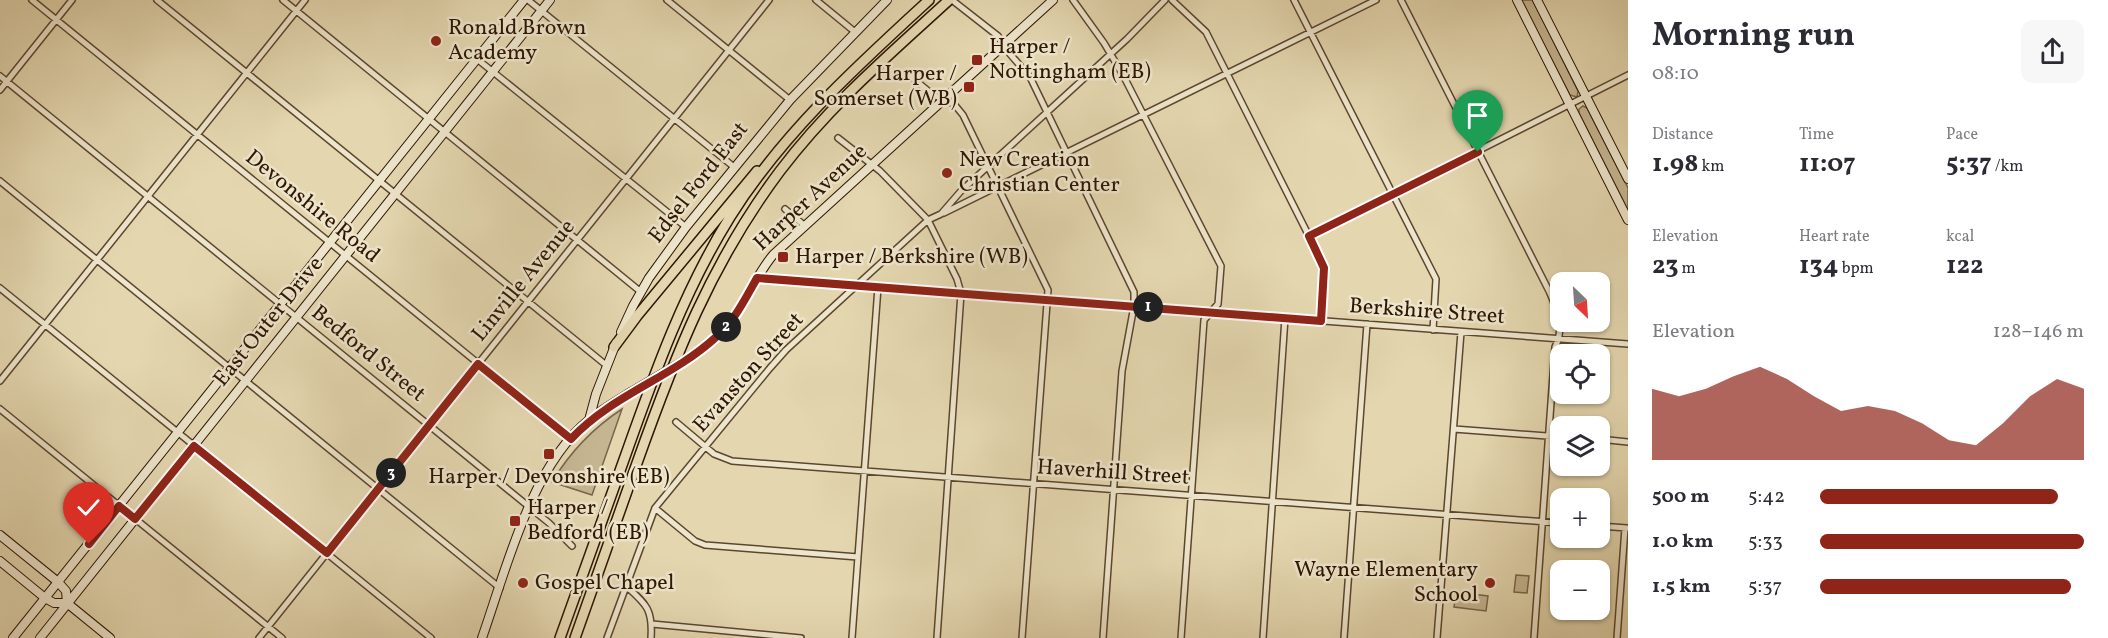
<!DOCTYPE html>
<html lang="en">
<head>
<meta charset="utf-8">
<style>
	body { margin:0; font-family:Vollkorn,serif; background:#f7f7f7; color:#2b2b33; height:100vh; display:flex; flex-direction:column; font-size:22px; white-space:nowrap }
	* { box-sizing:border-box; margin:0 }
	p { font-size:20px; color:#7c7c81 }
	.icon { flex:none; width:33px; height:33px; fill:none; stroke:currentColor; stroke-width:2; stroke-linecap:round; stroke-linejoin:round }
	.map { position:relative; flex:1; overflow:hidden }
	.details { display:flex; flex-direction:column; background:#fff; width:480px }
	.details>* { flex:none }
	.needle { width:39px; rotate:155deg }
	.fabs { position:absolute; left:1550px; top:272px; display:grid; gap:12px }
	.fabs a { display:grid; place-items:center; width:60px; height:60px; border-radius:12px; background:#fff; box-shadow:0 2px 4px #0004; font-size:30px }
	.pin { position:absolute; display:grid; place-items:center; width:51px; height:51px; color:#fff; margin:-62px -26px; border-radius:50% 50% 50% 0; rotate:-45deg; box-shadow:0 0 6px #0007 }
	.pin .icon { rotate:45deg }
	.km { position:absolute; width:30px; height:30px; margin:-15px; border-radius:50%; background:#222; color:#fff; font-size:16px; line-height:30px; text-align:center }
	.round { display:grid; place-items:center; flex:none; width:63px; height:63px; border-radius:12px; background:#f7f7f7 }
	.headline { display:flex; align-items:center; justify-content:space-between; height:102px; padding:0 24px }
	h1 { font-size:33px; font-weight:700; line-height:45px }
	.metrics { display:grid; grid-template-columns:repeat(3,1fr); gap:9px; height:102px; padding:6px 24px }
	.metrics div { display:grid; align-content:center }
	.metrics b { font-size:26px; font-weight:700 }
	.metrics small { font-size:16px; font-weight:400 }
	.metrics p { font-size:16px }
	.chart { height:168px; padding:12px 24px }
	.chart p { display:flex; justify-content:space-between }
	.chart svg { width:100%; height:108px; margin-top:6px; fill:#8f2418; opacity:.7 }
	ul { padding:0 24px; list-style:none; font-size:20px }
	li { display:grid; grid-template-columns:96px 72px 1fr; align-items:center; height:45px }
	li i { height:15px; border-radius:8px; background:#8f2418 }
	main { display:flex; flex:1; min-height:0 }
	.map>svg:first-child { display:block }
	.green { fill:#c5b692; stroke:#7a664a; stroke-width:1.5 }
	.lines { fill:none; stroke-linecap:round; stroke-linejoin:round }
	.street-casing { stroke:#5c462e; stroke-width:8 }
	.secondary-casing { stroke:#2e1602; stroke-width:10 }
	.highway-casing { stroke:#2e1602; stroke-width:12 }
	.street { stroke:#ede5cc; stroke-width:5 }
	.secondary { stroke:#ede5cc; stroke-width:8 }
	.highway { stroke:#e4d7b0; stroke-width:9 }
	.secondary-bridge-casing { stroke:#2e1602; stroke-width:10; stroke-linecap:butt }
	.secondary-bridge { stroke:#ede5cc; stroke-width:8 }
	.route-casing { stroke:#fff; stroke-width:12 }
	.route { stroke:#8f2418; stroke-width:8 }
	.poi-dot { fill:#8f2418; stroke:#ede5cc; stroke-width:2 }
	.labels { text-anchor:middle; dominant-baseline:central; stroke-width:5; stroke-linejoin:round; paint-order:stroke }
	.poi-label { font-size:22px; fill:#2e1602; stroke:#ede5cc; text-anchor:start }
	.street-label { font-size:22px; fill:#2e1602; stroke:#ede5cc }
</style>
</head>
<body>
<main>
<div class="map">
<svg width="1628" height="638" viewBox="0 0 1628 638">
	<rect width="100%" height="100%" fill="#e4d7b0"/>
	<filter id="stains"><feTurbulence type="fractalNoise" baseFrequency=".00333" numOctaves="4"/><feColorMatrix values="0 0 0 0 .2 0 0 0 0 .09 0 0 0 0 .02 0 0 0 .5 -.17"/></filter>
	<radialGradient id="worn" r=".72"><stop offset=".6" stop-color="#630" stop-opacity="0"/><stop offset="1" stop-color="#630" stop-opacity=".3"/></radialGradient>
	<path class="green" d="M 1521,0 L 1533,0 L 1578,91 L 1577,97 L 1570,95 Z
		M 1583,106 L 1587,108 L 1628,188 L 1628,210 L 1579,113 L 1579,109 Z
		M 622,409 L 592,495 L 552,482 C 570,452 593,428 622,409 Z
		M 1516,575 L 1529,576 L 1527,593 L 1514,592 Z
		M 1456,592 L 1488,596 L 1486,611 L 1454,607 Z"/>
	<g class="lines">
		<defs>
			<path id="street" d="M 32,0 L 571,439
				M 157,0 L 606,365
				M 283,0 L 641,292
				M 528,0 L 734,167
				M 667,0 L 790,100
				M 816,0 L 855,32
				M 952,0 L 998,36 L 1010,54 L 1030,77 L 1134,292 L 1134,306 L 1122,371 L 1103,638
				M 1073,0 L 1104,43 L 1123,75 L 1221,266 L 1218,304 L 1204,320 L 1181,638
				M 1172,0 L 1206,32 L 1323,264 L 1321,321
				M 1294,0 L 1436,279 L 1433,330
				M 1401,0 L 1549,291 C 1557,309 1565,329 1555,347 L 1534,638
				M 477,59 L 686,227
				M 909,75 L 933,95 L 954,104 L 963,115 L 1048,290 L 1022,638
				M 0,76 L 549,523 L 572,546
				M 0,90 L 72,0
				M 838,138 L 880,171 L 928,220 L 957,279 L 961,293 L 937,638
				M 0,181 L 500,588
				M 785,209 L 805,226
				M 944,213 L 1376,0
				M 1309,236 L 1628,75
				M 757,278 L 1628,344
				M 0,288 L 431,638
				M 0,381 L 305,0
				M 0,409 L 282,638
				M 676,422 L 714,454 L 732,461 L 1560,523
				M 1454,429 L 1560,437
				M 1599,439 L 1628,442
				M 655,508 L 695,541 L 705,545 L 858,557
				M 1599,526 L 1627,528
				M 626,586 C 646,604 653,609 651,638
				M 652,624 L 801,638
				M 259,638 L 769,0
				M 607,638 L 655,508 L 770,368 L 786,350 L 928,220 L 941,214 L 961,191 L 1127,39 L 1165,0
				M 852,638 L 878,287
				M 1263,638 L 1285,318
				M 1344,638 L 1367,324
				M 1437,638 L 1461,332
				M 1617,638 L 1625,528"/>
			<path id="secondary" d="M 1517,0 L 1628,220
				M 1537,0 L 1628,179
				M 621,332 L 633,306 L 649,278 L 686,227 L 790,100 L 887,0
				M 687,359 C 704,347 720,336 733,318 C 748,298 757,274 773,255 L 1053,0
				M 589,420 L 596,394 L 616,343
				M 0,535 L 58,582 L 66,591 L 67,603 L 110,638
				M 0,561 L 45,598 L 54,603 L 67,603
				M 13,638 L 524,0
				M 40,638 L 550,0
				M 482,638 C 506,570 531,466 589,420 C 602,409 617,401 631,392"/>
			<path id="highway" d="M 614,347 L 637,316 L 757,171
				M 560,638 C 582,577 604,515 626,454 C 655,372 684,291 730,217 C 783,133 856,67 929,0
				M 575,638 C 596,580 616,521 637,463 C 675,356 711,263 780,171 C 829,106 890,54 949,0"/>
		</defs>
		<use href="#street" class="street-casing"/>
		<use href="#secondary" class="secondary-casing"/>
		<use href="#highway" class="highway-casing"/>
		<use href="#street" class="street"/>
		<use href="#secondary" class="secondary"/>
		<use href="#highway" class="highway"/>
		<defs>
			<path id="secondary-bridge" d="M 631,392 L 687,359"/>
		</defs>
		<use href="#secondary-bridge" class="secondary-bridge-casing"/>
		<use href="#secondary-bridge" class="secondary-bridge"/>
	</g>
	<g class="lines">
		<defs>
			<path id="route" d="M 89,544 L 119,506 L 135,519 L 194,446 L 327,553 L 478,364 L 571,439 C 612,395 671,378 715,338 C 734,322 745,299 757,278 L 1321,321 L 1324,268 L 1309,236 L 1478,152"/>
		</defs>
		<use href="#route" class="route-casing"/>
		<use href="#route" class="route"/>
	</g>
	<g class="poi-dot">
		<circle cx="436" cy="41" r="6"/>
		<rect x="971" y="54" width="12" height="12" rx="3"/>
		<rect x="963" y="81" width="12" height="12" rx="3"/>
		<circle cx="947" cy="173" r="6"/>
		<rect x="777" y="251" width="12" height="12" rx="3"/>
		<rect x="543" y="448" width="12" height="12" rx="3"/>
		<rect x="509" y="515" width="12" height="12" rx="3"/>
		<circle cx="523" cy="583" r="6"/>
		<circle cx="1490" cy="583" r="6"/>
	</g>
	<g class="labels">
		<g class="poi-label">
			<text x="448" y="28">Ronald Brown<tspan x="448" dy="25">Academy</tspan></text>
			<text x="989" y="47">Harper /<tspan x="989" dy="25">Nottingham (EB)</tspan></text>
			<text x="957" y="74" text-anchor="end">Harper /<tspan x="957" dy="25">Somerset (WB)</tspan></text>
			<text x="959" y="160">New Creation<tspan x="959" dy="25">Christian Center</tspan></text>
			<text x="795" y="257">Harper / Berkshire (WB)</text>
			<text x="549" y="477" text-anchor="middle">Harper / Devonshire (EB)</text>
			<text x="527" y="508">Harper /<tspan x="527" dy="25">Bedford (EB)</tspan></text>
			<text x="1478" y="570" text-anchor="end">Wayne Elementary<tspan x="1478" dy="25">School</tspan></text>
			<text x="535" y="583">Gospel Chapel</text>
		</g>
		<g class="street-label">
			<text transform="translate(699 183) rotate(-52)">Edsel Ford East</text>
			<text transform="translate(811 198) rotate(-43)">Harper Avenue</text>
			<text transform="translate(312 207) rotate(39)">Devonshire Road</text>
			<text transform="translate(524 281) rotate(-51)">Linville Avenue</text>
			<text transform="translate(1427 312) rotate(4)">Berkshire Street</text>
			<text transform="translate(269 322) rotate(-51)">East Outer Drive</text>
			<text transform="translate(368 354) rotate(39)">Bedford Street</text>
			<text transform="translate(749 373) rotate(-48)">Evanston Street</text>
			<text transform="translate(1113 473) rotate(4)">Haverhill Street</text>
		</g>
	</g>
	<rect width="100%" height="100%" filter="url(#stains)"/>
	<rect width="100%" height="100%" fill="url(#worn)"/>
</svg>
<div class="fabs">
<a><svg class="needle" viewBox="-14 -14 28 28"><path d="M0-13l5 13h-10z" fill="#e53935"/><path d="M0 13l5-13h-10z" fill="#7c7c81"/></svg></a>
<a><svg class="icon" aria-label="locate" viewBox="0 0 24 24"><circle cx="12" cy="12" r="6"/><path d="M12 2v4M12 18v4M2 12h4M18 12h4"/></svg></a>
<a><svg class="icon" aria-label="layers" viewBox="0 0 24 24"><path d="M12 4l9 5-9 5-9-5zM3 14l9 5 9-5"/></svg></a>
<a>+</a>
<a>−</a>
</div>
<div class="pin" style="left:1478px;top:152px;background:#1e9e55"><svg class="icon" aria-label="arrive" viewBox="0 0 24 24"><path d="M6 21V4h12l-3 4 3 4H6"/></svg></div>
<div class="pin" style="left:89px;top:544px;background:#d93025"><svg class="icon" aria-label="check" viewBox="0 0 24 24"><path d="M5 12l5 5 9-10"/></svg></div>
<b class="km" style="left:1148px;top:307px">1</b>
<b class="km" style="left:726px;top:327px">2</b>
<b class="km" style="left:391px;top:473px">3</b>
</div>
<section class="details">
<div class="headline"><div><h1>Morning run</h1><p>08:10</p></div><a class="round"><svg class="icon" aria-label="share" viewBox="0 0 24 24"><path d="M12 15V3M7 8l5-5 5 5M5 13v7h14v-7"/></svg></a></div>
<div class="metrics">
<div><p>Distance</p><b>1.98<small> km</small></b></div>
<div><p>Time</p><b>11:07</b></div>
<div><p>Pace</p><b>5:37<small> /km</small></b></div>
</div>
<div class="metrics">
<div><p>Elevation</p><b>23<small> m</small></b></div>
<div><p>Heart rate</p><b>134<small> bpm</small></b></div>
<div><p>kcal</p><b>122</b></div>
</div>
<div class="chart"><p><span>Elevation</span>128–146 m</p>
<svg viewBox="0 0 160 44" preserveAspectRatio="none"><path d="M0 44V15L10 18L20 15L30 10L40 6L50 11L60 18L70 24L80 22L90 24L100 29L110 36L120 38L130 29L140 18L150 11L160 15V44z"/></svg>
</div>
<ul>
<li><b>500 m</b>5:42<i style="width:90%"></i></li>
<li><b>1.0 km</b>5:33<i style="width:100%"></i></li>
<li><b>1.5 km</b>5:37<i style="width:95%"></i></li>
</ul>
</section>
</main>
</body>
</html>
